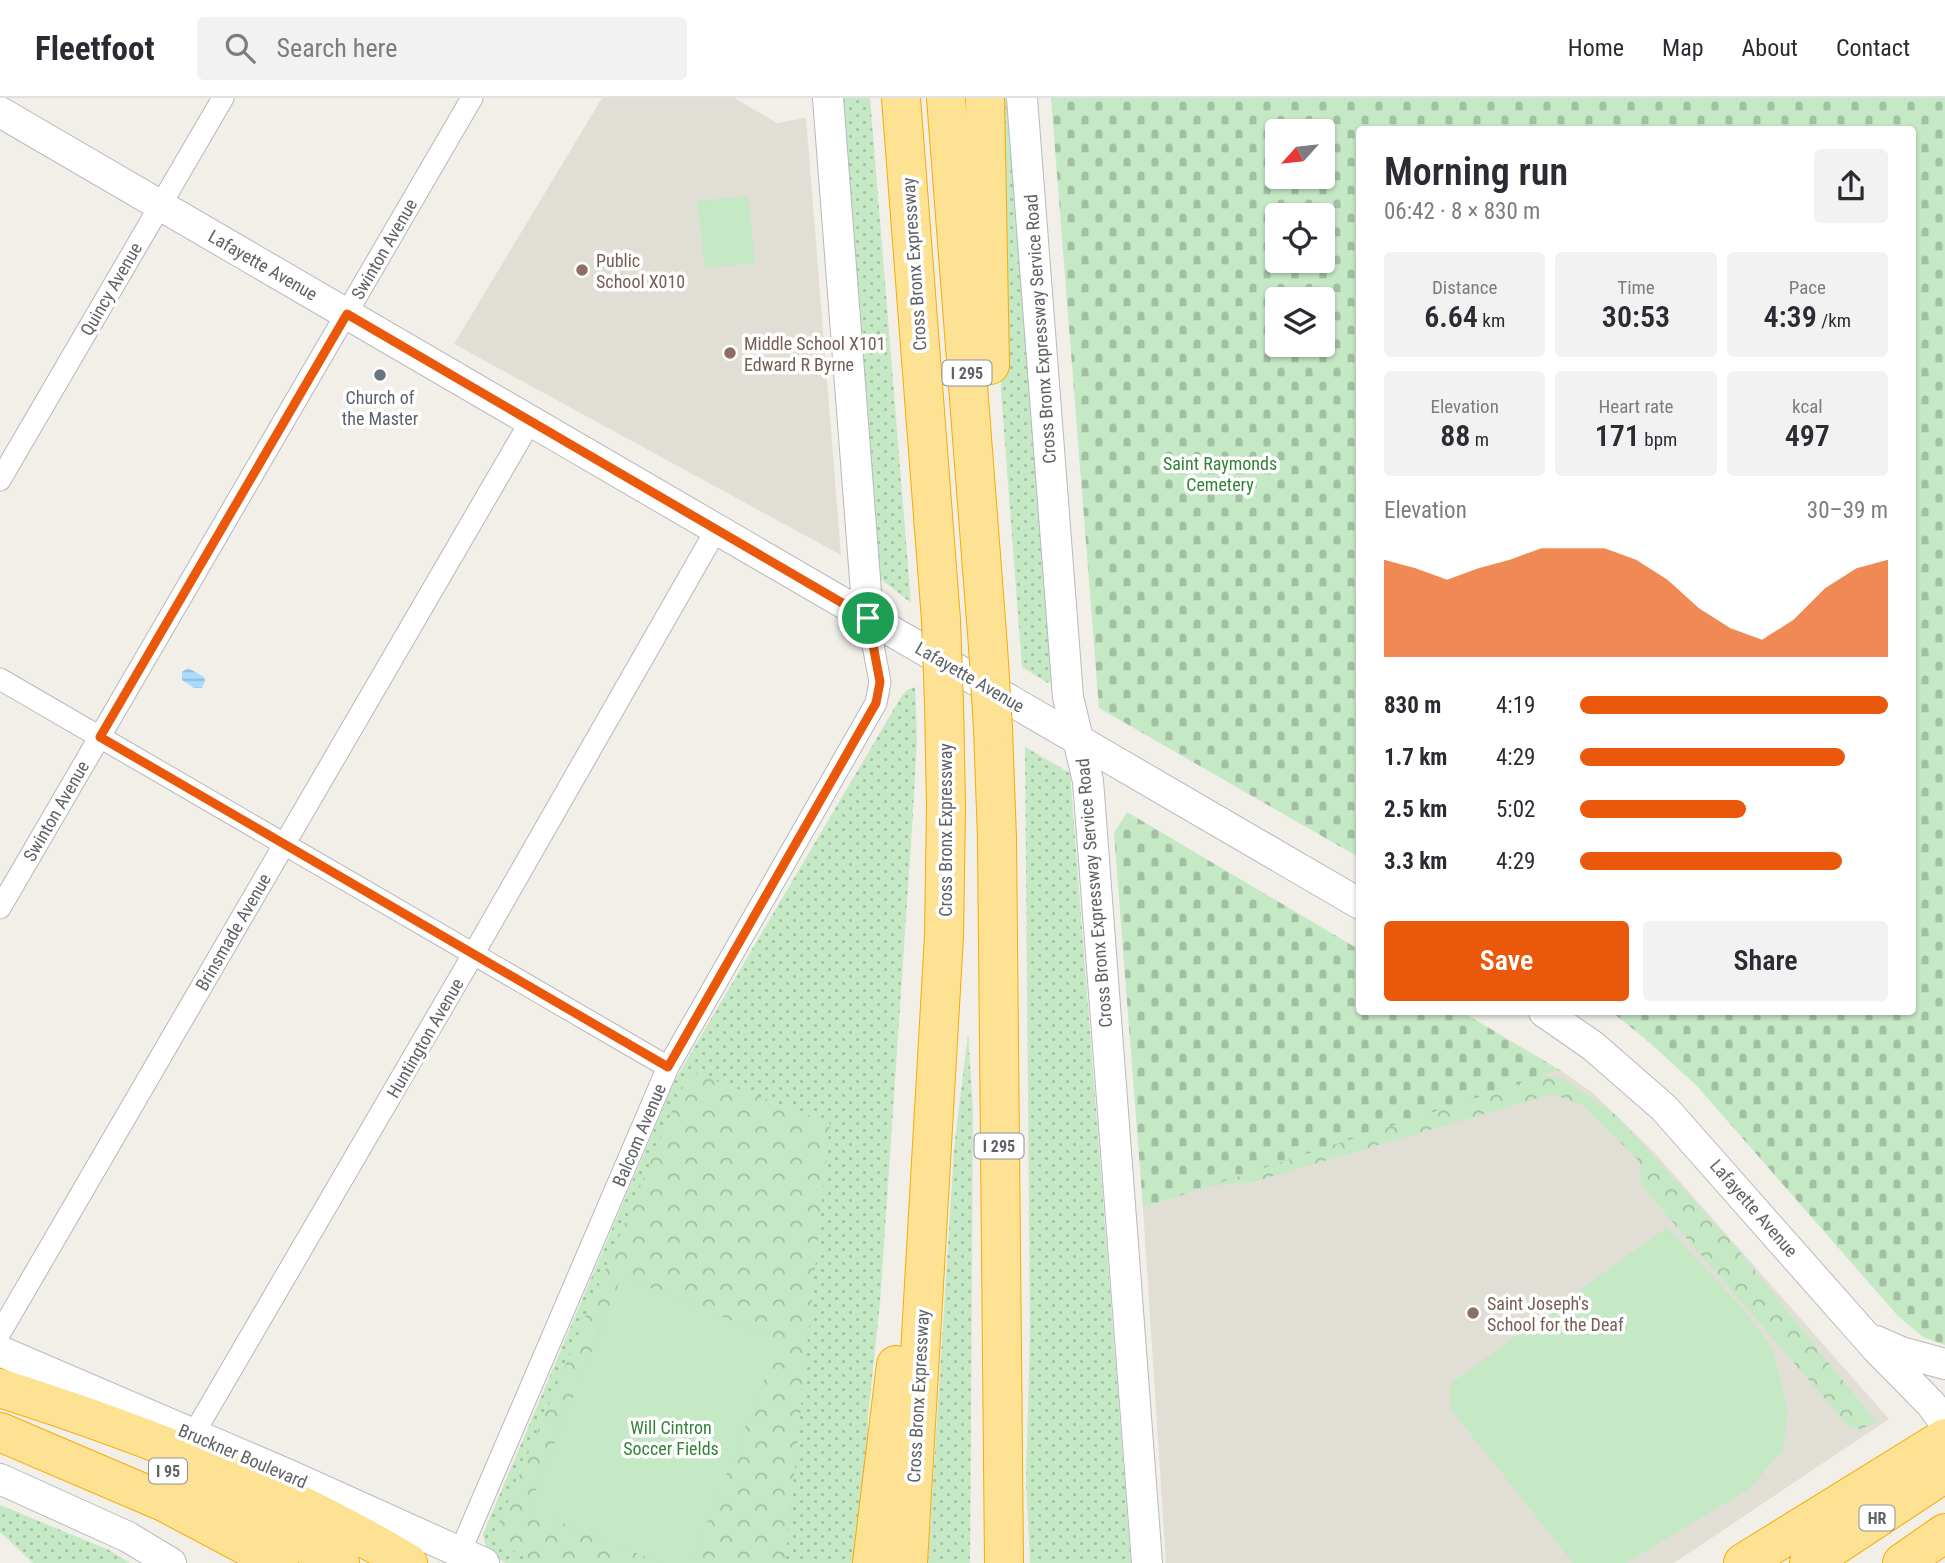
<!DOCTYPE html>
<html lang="en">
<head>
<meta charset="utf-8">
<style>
	body { margin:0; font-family:"Roboto Condensed",sans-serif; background:#f2f2f3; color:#2b2b33; height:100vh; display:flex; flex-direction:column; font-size:26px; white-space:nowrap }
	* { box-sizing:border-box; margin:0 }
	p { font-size:23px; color:#7c7c81 }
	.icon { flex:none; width:38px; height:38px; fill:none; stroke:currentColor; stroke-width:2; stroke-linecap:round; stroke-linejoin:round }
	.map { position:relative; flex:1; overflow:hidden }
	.panel { position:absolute; left:1356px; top:28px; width:560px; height:889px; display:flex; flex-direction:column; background:#fff; border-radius:7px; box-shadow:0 2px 5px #0004 }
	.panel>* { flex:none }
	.needle { width:46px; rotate:243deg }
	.tools { position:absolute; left:1265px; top:21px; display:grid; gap:14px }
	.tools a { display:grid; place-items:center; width:70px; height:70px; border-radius:7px; background:#fff; box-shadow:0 2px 5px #0004; font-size:35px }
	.pin { position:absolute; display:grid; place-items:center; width:60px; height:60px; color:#fff; margin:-30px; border:4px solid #fff; border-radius:50%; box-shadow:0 2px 7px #0007 }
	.round { display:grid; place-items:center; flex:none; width:74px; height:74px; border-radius:7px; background:#f2f2f3 }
	.overview { display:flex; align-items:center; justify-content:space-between; height:119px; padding:0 28px }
	h1 { font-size:38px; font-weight:600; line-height:52px }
	.stats { display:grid; grid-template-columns:repeat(3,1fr); gap:10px; height:119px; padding:7px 28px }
	.stats div { display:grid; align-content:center; border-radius:7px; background:#f2f2f3; text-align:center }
	.stats b { font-size:30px; font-weight:600 }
	.stats small { font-size:19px; font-weight:400 }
	.stats p { font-size:19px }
	.chart { height:196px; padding:14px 28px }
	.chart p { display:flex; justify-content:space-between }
	.chart svg { width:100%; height:126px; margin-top:7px; fill:#ea580c; opacity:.7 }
	.action { display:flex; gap:14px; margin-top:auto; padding:14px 28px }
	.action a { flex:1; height:80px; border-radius:7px; background:#ea580c; color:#fff; font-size:28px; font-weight:600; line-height:80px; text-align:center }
	.action a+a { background:#f2f2f3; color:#2b2b33 }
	ul { padding:0 28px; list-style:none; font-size:23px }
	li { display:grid; grid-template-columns:112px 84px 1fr; align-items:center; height:52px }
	li i { height:18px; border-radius:9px; background:#ea580c }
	header { display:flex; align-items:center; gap:42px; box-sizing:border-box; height:98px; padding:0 35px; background:#fff; border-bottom:2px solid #e1e1e2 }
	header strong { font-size:33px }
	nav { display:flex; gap:38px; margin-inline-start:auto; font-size:24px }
	.search { width:490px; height:63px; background:#f2f2f3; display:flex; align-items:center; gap:18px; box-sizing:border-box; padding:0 24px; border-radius:7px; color:#7c7c81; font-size:26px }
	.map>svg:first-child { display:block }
	.education { fill:#e1ded6 }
	.grass { fill:url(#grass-dots) }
	.forest { fill:url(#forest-crowns) }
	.cemetery { fill:url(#cemetery-stones); fill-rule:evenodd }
	.pitch { fill:#c5e8c5 }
	.water { fill:url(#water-rules) }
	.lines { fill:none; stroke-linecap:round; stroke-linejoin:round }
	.street-casing { stroke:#b5b8bc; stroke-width:23 }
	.secondary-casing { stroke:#b6babf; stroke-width:32 }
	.highway-casing { stroke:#f9ab00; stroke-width:40 }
	.street { stroke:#fff; stroke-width:21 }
	.secondary { stroke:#fff; stroke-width:30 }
	.highway { stroke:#fde293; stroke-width:38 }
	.highway-bridge-casing { stroke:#f9ab00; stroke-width:40; stroke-linecap:butt }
	.highway-bridge { stroke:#fde293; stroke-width:38 }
	.route-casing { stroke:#fff; stroke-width:14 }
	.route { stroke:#ea580c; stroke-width:9 }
	.education-dot { fill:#8d6e63; stroke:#fff; stroke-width:2.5 }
	.worship-dot { fill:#6b7280; stroke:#fff; stroke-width:2.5 }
	.labels { text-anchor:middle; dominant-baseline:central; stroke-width:7; stroke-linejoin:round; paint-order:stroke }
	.shield { fill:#fff; stroke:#8f9295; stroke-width:2 }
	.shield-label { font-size:16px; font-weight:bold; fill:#5f6368 }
	.street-label { font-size:18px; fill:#5f6368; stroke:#fff }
	.education-label { font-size:18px; fill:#785e54; stroke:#fff; text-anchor:start }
	.worship-label { font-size:18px; fill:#5b616d; stroke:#fff }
	.park-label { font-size:18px; fill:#348238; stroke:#fff }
</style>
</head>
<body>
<header>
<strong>Fleetfoot</strong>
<div class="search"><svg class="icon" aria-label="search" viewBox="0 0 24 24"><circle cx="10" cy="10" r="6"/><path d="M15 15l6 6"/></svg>Search here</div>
<nav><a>Home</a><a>Map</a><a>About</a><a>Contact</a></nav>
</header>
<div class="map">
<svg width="1945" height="1465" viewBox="0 0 1945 1465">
	<defs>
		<pattern id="grass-dots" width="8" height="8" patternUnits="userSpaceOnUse" patternTransform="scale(1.75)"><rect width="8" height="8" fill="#c5e8c5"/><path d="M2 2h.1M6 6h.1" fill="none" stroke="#a3c0a4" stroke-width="1.8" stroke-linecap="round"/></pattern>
		<pattern id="forest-crowns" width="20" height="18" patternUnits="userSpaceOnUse" patternTransform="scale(1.75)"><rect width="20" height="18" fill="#c5e8c5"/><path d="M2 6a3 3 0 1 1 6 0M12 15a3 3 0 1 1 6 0" fill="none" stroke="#a3c0a4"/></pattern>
		<pattern id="cemetery-stones" width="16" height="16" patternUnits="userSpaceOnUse" patternTransform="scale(1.75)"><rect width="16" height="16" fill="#c5e8c5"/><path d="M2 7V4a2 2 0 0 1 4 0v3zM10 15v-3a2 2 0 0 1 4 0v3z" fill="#a3c0a4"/></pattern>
		<pattern id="water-rules" width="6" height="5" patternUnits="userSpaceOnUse" patternTransform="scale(1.75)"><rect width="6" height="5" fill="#aadaff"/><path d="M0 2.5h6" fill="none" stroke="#8eb4d2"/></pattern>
	</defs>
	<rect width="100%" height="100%" fill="#f1efe8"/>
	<path class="education" d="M 602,0 L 734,0 L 777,25 L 806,20 L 841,457 L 454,246 Z
		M 1560,972 L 1593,995 L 1653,1053 L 1889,1321 L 1674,1465 L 1166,1465 L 1143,1110 Z"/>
	<path class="grass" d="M 843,0 L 870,0 L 911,505 L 877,478 Z
		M 1004,0 L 1011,0 L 1053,582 L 1048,585 L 1022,569 L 1001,293 L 999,12 Z
		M 915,589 L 917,639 L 913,715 L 880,1205 L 868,1318 L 867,1376 L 857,1465 L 506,1465 L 487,1455 L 483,1436 L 675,982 L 901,599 L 907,592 Z
		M 1025,649 L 1070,675 L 1131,1465 L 1030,1465 L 1026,1383 L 1030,1235 Z
		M 968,935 L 973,1011 L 970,1465 L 928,1465 L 954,1051 Z
		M 0,1407 L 109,1452 L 130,1465 L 33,1465 L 0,1434 Z"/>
	<path class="forest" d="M 692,974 L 830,1025 L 785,1465 L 538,1465 L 492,1442 L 679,996 Z
		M 1523,976 L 1562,980 L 1616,1017 L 1735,1148 L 1876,1324 L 1861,1331 L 1850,1330 L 1641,1087 L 1640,1064 L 1584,1008 L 1552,996 L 1253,1084 L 1170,1092 Z"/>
	<path class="cemetery" d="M 1051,0 L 1945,0 L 1945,1247 L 1923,1239 L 1898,1218 L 1697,988 L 1649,944 L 1612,914 L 1913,914 L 1913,32 L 1360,32 L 1360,760 L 1099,610 ZM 1278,33 L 1323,33 L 1323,79 L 1278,79 ZM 1278,117 L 1323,117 L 1323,163 L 1278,163 ZM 1278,201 L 1323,201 L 1323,247 L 1278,247 Z
		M 1127,714 L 1360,852 L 1360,914 L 1462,914 L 1560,972 L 1143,1110 L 1114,735 Z"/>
	<path class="pitch" d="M 748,98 L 755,165 L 705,170 L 697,103 Z
		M 1667,1129 L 1744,1212 L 1773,1251 L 1788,1312 L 1783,1352 L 1749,1391 L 1626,1465 L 1573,1465 L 1450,1310 L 1450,1286 Z
		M 622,1178 L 780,1242 L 691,1465 L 661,1465 L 528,1411 Z"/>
	<path class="water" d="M 188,570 L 204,579 L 205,583 L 202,590 L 194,590 L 182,582 L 182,574 Z"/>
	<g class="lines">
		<defs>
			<path id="street" d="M 0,382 L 223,0
				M 0,581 L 668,969
				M 0,810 L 472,0
				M 0,1235 L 530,324
				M 193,1337 L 474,855 L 716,432
				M 460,1454 L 668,969 L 876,605 L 880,584 L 868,520"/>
			<path id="secondary" d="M 828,0 L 868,520
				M 1022,0 L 1068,599 L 1088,683 L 1147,1465
				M 0,14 L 1360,806
				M 1544,914 L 1593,948 L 1664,1010 L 1876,1250 L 1931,1306 L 1945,1325
				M 1876,1243 L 1901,1254 L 1945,1266
				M 0,1253 L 289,1377 L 484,1465
				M 0,1381 L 128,1439 L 171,1465"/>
			<path id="highway" d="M 901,0 L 941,522
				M 946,0 L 988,549
				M 985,0 L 990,267
				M 993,631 L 997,740 L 1004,1465
				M 0,1290 C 141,1335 281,1389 408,1465
				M 0,1334 L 164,1404 L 279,1465
				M 191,1385 L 340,1465
				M 872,1465 L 896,1267
				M 908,1465 L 944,838 L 946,708 L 944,605
				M 1743,1465 L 1945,1340
				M 1809,1465 L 1945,1375
				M 1902,1465 L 1945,1435"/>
		</defs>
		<use href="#street" class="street-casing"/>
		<use href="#secondary" class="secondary-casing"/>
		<use href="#highway" class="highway-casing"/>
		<use href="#street" class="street"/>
		<use href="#secondary" class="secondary"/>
		<use href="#highway" class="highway"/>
		<defs>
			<path id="highway-bridge" d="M 941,522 L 944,605
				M 988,549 L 993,631"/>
		</defs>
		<use href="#highway-bridge" class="highway-bridge-casing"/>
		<use href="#highway-bridge" class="highway-bridge"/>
	</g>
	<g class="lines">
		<defs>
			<path id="route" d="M 347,216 L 868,520 L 880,584 L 876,605 L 668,969 L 100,639 Z"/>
		</defs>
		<use href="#route" class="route-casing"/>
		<use href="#route" class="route"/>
	</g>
	<g class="education-dot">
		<circle cx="582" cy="172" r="7"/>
		<circle cx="730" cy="255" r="7"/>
		<circle cx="1473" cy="1215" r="7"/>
	</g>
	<circle class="worship-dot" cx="380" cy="277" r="7"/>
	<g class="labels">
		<g class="shield">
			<rect x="942.5" y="262.5" width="49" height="25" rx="5"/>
			<rect x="974.5" y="1035.5" width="49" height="25" rx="5"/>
			<rect x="149" y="1360.5" width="38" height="25" rx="5"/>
			<rect x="1859.5" y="1407.5" width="35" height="25" rx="5"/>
		</g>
		<g class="shield-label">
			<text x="967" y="275">I 295</text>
			<text x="999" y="1048">I 295</text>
			<text x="168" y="1373">I 95</text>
			<text x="1877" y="1420">HR</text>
		</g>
		<g class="street-label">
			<text transform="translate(384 151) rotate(-60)">Swinton Avenue</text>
			<text transform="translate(914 166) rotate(-94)">Cross Bronx Expressway</text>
			<text transform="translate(263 167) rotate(30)">Lafayette Avenue</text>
			<text transform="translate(111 191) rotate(-60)">Quincy Avenue</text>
			<text transform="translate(1040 231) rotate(-94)">Cross Bronx Expressway Service Road</text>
			<text transform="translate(970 579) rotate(30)">Lafayette Avenue</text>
			<text transform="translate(56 713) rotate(-60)">Swinton Avenue</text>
			<text transform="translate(945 732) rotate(-90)">Cross Bronx Expressway</text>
			<text transform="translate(1094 795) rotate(-95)">Cross Bronx Expressway Service Road</text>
			<text transform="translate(233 834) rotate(-60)">Brinsmade Avenue</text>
			<text transform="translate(425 940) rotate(-60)">Huntington Avenue</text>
			<text transform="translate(639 1037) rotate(-67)">Balcom Avenue</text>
			<text transform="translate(1754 1110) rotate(49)">Lafayette Avenue</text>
			<text transform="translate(918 1298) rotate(-87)">Cross Bronx Expressway</text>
			<text transform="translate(243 1358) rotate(23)">Bruckner Boulevard</text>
		</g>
		<g class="education-label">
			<text x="596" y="162">Public<tspan x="596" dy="21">School X010</tspan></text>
			<text x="744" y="245">Middle School X101<tspan x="744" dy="21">Edward R Byrne</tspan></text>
			<text x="1487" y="1205">Saint Joseph's<tspan x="1487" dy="21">School for the Deaf</tspan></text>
		</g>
		<g class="worship-label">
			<text x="380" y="299">Church of<tspan x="380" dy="21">the Master</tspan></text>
		</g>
		<g class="park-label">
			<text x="1220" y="365">Saint Raymonds<tspan x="1220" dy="21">Cemetery</tspan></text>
			<text x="671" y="1329">Will Cintron<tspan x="671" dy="21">Soccer Fields</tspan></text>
		</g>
	</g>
</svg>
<div class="tools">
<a><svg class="needle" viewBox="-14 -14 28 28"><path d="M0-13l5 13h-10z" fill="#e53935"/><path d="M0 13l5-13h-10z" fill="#7c7c81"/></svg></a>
<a><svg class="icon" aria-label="locate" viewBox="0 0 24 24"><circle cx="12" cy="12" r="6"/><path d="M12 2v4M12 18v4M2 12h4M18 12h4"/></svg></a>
<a><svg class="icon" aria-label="layers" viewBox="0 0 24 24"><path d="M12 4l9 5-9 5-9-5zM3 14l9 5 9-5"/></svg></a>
</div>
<div class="pin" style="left:868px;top:520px;background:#1e9e55"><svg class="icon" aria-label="arrive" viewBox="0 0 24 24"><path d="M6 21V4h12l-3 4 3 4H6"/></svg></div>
<section class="panel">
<div class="overview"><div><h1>Morning run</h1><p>06:42 · 8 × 830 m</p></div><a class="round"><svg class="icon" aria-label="share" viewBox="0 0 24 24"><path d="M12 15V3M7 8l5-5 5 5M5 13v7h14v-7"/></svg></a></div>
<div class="stats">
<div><p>Distance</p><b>6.64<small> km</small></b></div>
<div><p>Time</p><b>30:53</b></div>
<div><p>Pace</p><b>4:39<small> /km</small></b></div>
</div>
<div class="stats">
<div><p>Elevation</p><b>88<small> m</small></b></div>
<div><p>Heart rate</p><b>171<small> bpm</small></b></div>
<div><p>kcal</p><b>497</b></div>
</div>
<div class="chart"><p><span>Elevation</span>30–39 m</p>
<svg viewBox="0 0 160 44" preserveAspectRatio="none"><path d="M0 44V10L10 13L20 17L30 13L40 10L50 6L60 6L70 6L80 10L90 17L100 27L110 34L120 38L130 31L140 20L150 13L160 10V44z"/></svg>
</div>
<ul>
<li><b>830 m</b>4:19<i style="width:100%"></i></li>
<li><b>1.7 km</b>4:29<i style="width:86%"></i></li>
<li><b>2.5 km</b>5:02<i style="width:54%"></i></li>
<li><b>3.3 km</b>4:29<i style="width:85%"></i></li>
</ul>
<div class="action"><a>Save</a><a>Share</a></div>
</section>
</div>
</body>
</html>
